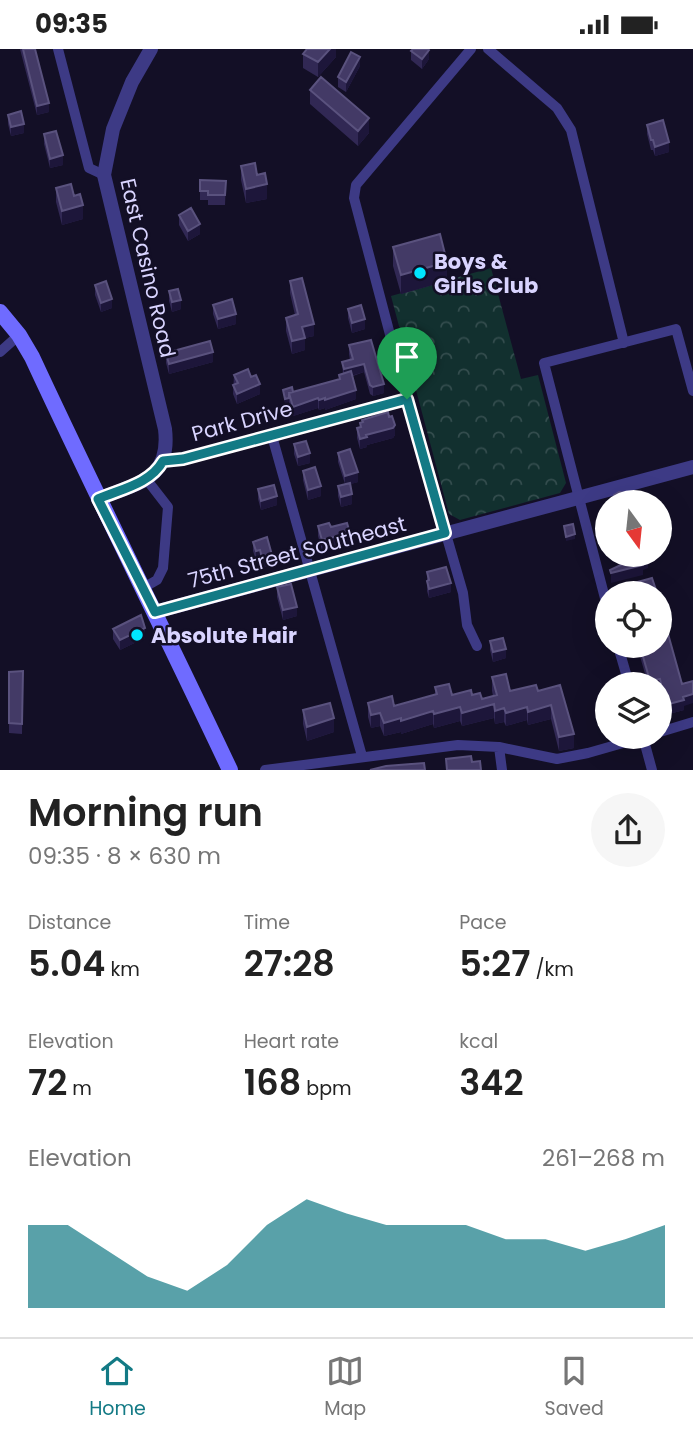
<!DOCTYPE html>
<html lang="en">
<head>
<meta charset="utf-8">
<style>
	body { margin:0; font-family:Poppins,sans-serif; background:#f6f6f6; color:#222; height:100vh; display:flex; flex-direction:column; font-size:26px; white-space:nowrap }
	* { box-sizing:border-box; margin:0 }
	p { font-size:23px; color:#767676 }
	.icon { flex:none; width:38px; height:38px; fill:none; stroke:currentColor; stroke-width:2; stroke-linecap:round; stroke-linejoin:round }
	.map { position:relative; height:721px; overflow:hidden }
	.sheet { display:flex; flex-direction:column; background:#fff; flex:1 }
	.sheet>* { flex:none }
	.needle { width:46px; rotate:165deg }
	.tools { position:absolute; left:595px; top:441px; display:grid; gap:14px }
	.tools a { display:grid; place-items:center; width:77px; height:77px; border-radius:50%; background:#fff; box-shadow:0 7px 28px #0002; font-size:35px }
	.pin { position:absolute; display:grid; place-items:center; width:60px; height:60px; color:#fff; margin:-72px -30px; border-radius:50% 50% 50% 0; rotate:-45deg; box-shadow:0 0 7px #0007 }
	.pin .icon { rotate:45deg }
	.round { display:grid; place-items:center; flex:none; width:74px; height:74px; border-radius:37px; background:#f6f6f6 }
	.head { display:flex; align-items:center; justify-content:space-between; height:119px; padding:0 28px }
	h1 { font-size:38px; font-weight:600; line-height:52px }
	.metrics { display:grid; grid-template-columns:repeat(3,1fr); gap:10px; height:119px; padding:7px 28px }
	.metrics div { display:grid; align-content:center }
	.metrics b { font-size:35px; font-weight:600 }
	.metrics small { font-size:19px; font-weight:400 }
	.metrics p { font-size:19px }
	.chart { height:196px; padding:14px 28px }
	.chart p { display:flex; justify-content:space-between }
	.chart svg { width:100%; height:126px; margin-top:7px; fill:#137a85; opacity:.7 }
	.status { display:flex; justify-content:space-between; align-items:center; height:49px; padding:0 35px; background:#fff; direction:ltr }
	.status svg { height:19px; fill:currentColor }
	.menu { display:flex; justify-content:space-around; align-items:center; height:98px; border-top:2px solid #e0e0e0; background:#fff; font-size:19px; color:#767676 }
	.menu a { display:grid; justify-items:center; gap:4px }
	.menu .current { color:#137a85 }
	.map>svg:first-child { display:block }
	.forest { fill:url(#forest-crowns) }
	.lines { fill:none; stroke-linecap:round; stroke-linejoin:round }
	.minor { stroke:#3d3a85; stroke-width:10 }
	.tertiary { stroke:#3d3a85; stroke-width:14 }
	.secondary { stroke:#6f6bff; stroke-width:16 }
	.wall { fill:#312854 }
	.shaded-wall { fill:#1d163a }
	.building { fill:#433a66; stroke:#5a527e; stroke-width:2 }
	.route-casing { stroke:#fff; stroke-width:14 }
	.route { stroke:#137a85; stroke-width:9 }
	.poi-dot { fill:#00e5ff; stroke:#130f26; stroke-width:2.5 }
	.labels { text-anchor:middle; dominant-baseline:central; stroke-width:5; stroke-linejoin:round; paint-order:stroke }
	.poi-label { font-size:21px; font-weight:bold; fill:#d9d4ff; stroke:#130f26; text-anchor:start }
	.street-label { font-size:21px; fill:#d9d4ff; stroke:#130f26 }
</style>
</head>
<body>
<div class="status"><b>09:35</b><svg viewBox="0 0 49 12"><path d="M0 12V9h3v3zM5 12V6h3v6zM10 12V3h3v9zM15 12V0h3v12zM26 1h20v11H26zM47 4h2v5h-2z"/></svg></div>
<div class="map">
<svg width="693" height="721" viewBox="0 0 693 721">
	<defs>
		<pattern id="forest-crowns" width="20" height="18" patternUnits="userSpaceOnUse" patternTransform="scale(1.75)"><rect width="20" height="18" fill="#12302f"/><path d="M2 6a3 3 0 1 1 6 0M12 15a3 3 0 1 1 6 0" fill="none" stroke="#344d4e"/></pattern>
	</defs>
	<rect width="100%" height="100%" fill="#130f26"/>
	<path class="forest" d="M 491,219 L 521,330 L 538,326 L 566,434 L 560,444 L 460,471 L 449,465 L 391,247 Z"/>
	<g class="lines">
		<path class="minor" d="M 58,0 L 89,119 L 104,126
			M 471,0 L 356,136 L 354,149 L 407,350 L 463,544 L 467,576 L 477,597
			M 488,0 L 557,59 L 571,81 L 624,294
			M 0,303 L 19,286
			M 272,387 L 362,707
			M 163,412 L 183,410 L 407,350
			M 143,539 L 157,531 L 163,519 L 168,458 L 147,431
			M 607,557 L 544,314 L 676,280 L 693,342
			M 618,597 L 629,635
			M 660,683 L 693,673
			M 643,688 L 652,721
			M 499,698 L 502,721
			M 265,721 L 458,696 L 499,698 L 557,710 L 588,704 L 644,688"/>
		<path class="tertiary" d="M 98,450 C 138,434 171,431 165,380 L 104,126 L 113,80 L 132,33 L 151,0
			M 155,563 L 693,418"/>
		<path class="secondary" d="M 0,263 L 19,286 L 32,308 C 96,446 165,583 230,721"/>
	</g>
	<path class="wall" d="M 20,0 L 35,0 L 49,63 L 37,66 Z
		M 336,0 L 336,8 L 318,28 L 303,19 L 303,5 Z
		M 411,2 L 429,10 L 422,20 L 411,11 Z
		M 360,17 L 346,43 L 338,38 L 338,28 Z
		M 310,41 L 369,84 L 358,97 L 310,55 Z
		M 8,66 L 24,84 L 11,87 L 8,75 Z
		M 647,76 L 669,103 L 655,107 L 653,101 L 651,101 L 647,85 Z
		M 44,85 L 63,116 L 50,119 L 44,95 Z
		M 241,117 L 257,126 L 267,150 L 246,154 L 241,131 Z
		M 200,131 L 226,132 L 225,156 L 208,156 L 208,151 L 200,151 Z
		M 56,139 L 83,170 L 62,176 L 56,153 Z
		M 179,166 L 200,185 L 188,192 L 179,176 Z
		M 393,198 L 447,232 L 401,245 L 393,217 Z
		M 290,232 L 314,287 L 305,289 L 305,301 L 292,305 L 286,282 L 286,269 L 295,266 L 290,244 Z
		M 95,236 L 112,259 L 101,263 L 95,246 Z
		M 169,242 L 181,260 L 172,263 L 169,252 Z
		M 213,256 L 236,275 L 218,280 L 213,265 Z
		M 348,260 L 365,280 L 352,284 L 348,269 Z
		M 371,291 L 384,344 L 373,347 L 370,345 L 364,323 L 353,327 L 356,350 L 325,361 L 325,359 L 319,361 L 318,359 L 293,367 L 289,353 L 285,354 L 283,341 L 293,343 L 339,330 L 339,326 L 343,325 L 342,313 L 350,311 L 349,305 L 349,296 Z
		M 166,304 L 213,313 L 169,325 L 166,314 Z
		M 234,326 L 260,345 L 237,355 L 233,345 Z
		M 362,371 L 395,386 L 393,389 L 367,396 L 367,398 L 360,400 L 357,389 L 357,379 L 360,379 L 360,374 L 362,373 Z
		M 294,395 L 310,414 L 298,417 L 294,405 Z
		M 338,404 L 358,433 L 350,435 L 352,455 L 341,458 L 338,447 L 338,437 L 345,435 L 338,413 Z
		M 303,422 L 321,447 L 308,451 L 303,431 Z
		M 258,440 L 277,456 L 261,461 L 258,450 Z
		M 318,477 L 331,478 L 350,494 L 322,501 L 318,487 Z
		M 253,493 L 272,516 L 262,519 L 260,510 L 256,511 L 253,502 Z
		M 427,523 L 451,543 L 429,549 L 427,542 Z
		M 277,538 L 297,567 L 283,571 L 277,548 Z
		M 113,580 L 145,589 L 120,601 L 113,590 Z
		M 490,592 L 506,609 L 493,613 L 490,601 Z
		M 637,597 L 660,597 L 684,657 L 684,661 L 665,666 L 660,635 L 648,635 Z
		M 23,622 L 22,685 L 9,684 L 9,623 Z
		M 492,628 L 510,642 L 538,642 L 560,636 L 574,699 L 559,702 L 551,670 L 528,676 L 527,671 L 506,677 L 504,673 L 495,675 L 494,669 L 462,677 L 460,672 L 434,679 L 433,675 L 401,685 L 401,683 L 384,687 L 380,677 L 371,679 L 368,668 L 368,654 L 394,657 L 435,646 L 435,638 L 452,646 L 472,646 L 482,650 L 493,647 L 492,642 Z
		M 303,661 L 334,683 L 307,692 L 303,675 Z"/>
	<path class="shaded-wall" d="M 330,0 L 336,0 L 336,8 L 318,28 L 318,13 Z
		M 429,1 L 429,10 L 422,20 L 422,10 Z
		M 360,8 L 360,17 L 346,43 L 346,33 Z
		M 49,54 L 49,63 L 37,66 L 37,57 Z
		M 369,69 L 369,84 L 358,97 L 358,82 Z
		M 24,75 L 24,84 L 11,87 L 11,78 Z
		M 669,93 L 669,103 L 655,107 L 655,98 Z
		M 63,106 L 63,116 L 50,119 L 50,110 Z
		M 267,135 L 267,150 L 246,154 L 246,140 Z
		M 83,156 L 83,170 L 62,176 L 62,162 Z
		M 200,175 L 200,185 L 188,192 L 188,182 Z
		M 447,213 L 447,232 L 401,245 L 401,226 Z
		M 112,250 L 112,259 L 101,263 L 101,254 Z
		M 181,251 L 181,260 L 172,263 L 172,253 Z
		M 236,265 L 236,275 L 218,280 L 218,270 Z
		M 365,270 L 365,280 L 352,284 L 352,274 Z
		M 314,275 L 314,287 L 305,289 L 305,301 L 292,305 L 292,292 L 302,278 Z
		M 213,303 L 213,313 L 169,325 L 169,315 Z
		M 364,315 L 364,323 L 344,329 L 344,320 Z
		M 260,335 L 260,345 L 237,355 L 237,345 Z
		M 384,335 L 384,344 L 373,347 L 373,338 Z
		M 356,341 L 356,350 L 325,361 L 325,351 Z
		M 289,349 L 289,353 L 285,354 L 285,350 Z
		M 318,349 L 318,359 L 293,367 L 293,358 Z
		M 325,349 L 325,359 L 319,361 L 319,351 Z
		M 395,376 L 395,386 L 393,389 L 367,396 L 367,398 L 360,400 L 360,390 L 366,386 Z
		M 310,404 L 310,414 L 298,417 L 298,408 Z
		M 358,423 L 358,433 L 345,437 L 345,427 Z
		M 321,437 L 321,447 L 308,451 L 308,441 Z
		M 352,445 L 352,455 L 341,458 L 341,448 Z
		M 277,447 L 277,456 L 261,461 L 261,452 Z
		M 350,484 L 350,494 L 322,501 L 322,491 Z
		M 575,485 L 575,490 L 566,492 L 566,488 Z
		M 260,501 L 260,510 L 256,511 L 256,502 Z
		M 272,506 L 272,516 L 262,519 L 262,509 Z
		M 648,509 L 648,519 L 643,521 L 643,526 L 611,534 L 611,524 Z
		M 451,534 L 451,543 L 429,549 L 429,540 Z
		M 297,558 L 297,567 L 283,571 L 283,561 Z
		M 145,579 L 145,589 L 120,601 L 120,591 Z
		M 506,600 L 506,609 L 493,613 L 493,603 Z
		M 660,630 L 660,639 L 660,635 L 650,635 L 650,632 Z
		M 693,645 L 693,654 L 684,657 L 684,661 L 665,666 L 665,656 L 683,648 Z
		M 494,655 L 494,669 L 462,677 L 462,664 Z
		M 551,656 L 551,670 L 528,676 L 528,663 Z
		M 460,658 L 460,672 L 434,679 L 434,665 Z
		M 527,658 L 527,671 L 506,677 L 506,664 Z
		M 504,659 L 504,673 L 495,675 L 495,662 Z
		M 433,662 L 433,675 L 401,685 L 401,672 Z
		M 380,664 L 380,677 L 371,679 L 371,666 Z
		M 334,669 L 334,683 L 307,692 L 307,678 Z
		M 401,669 L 401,683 L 384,687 L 384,674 Z
		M 574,685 L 574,699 L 559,702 L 559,688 Z"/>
	<path class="building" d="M 23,0 L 35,0 L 49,54 L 37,57 Z
		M 307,0 L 330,0 L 318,13 L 303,5 Z
		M 413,0 L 428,0 L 429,1 L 422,10 L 411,2 Z
		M 351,3 L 360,8 L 346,33 L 338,28 Z
		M 321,28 L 369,69 L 358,82 L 310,41 Z
		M 21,62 L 24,75 L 11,78 L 8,66 Z
		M 663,71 L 669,93 L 655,98 L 653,91 L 651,91 L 647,76 Z
		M 56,82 L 63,106 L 50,110 L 44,85 Z
		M 255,114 L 257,126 L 265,124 L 267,135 L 246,140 L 241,117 Z
		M 200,131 L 226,132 L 225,146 L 208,146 L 208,142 L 200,142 Z
		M 71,135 L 74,147 L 80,145 L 83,156 L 62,162 L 56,139 Z
		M 191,159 L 200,175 L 188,182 L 179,166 Z
		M 440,185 L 447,213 L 401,226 L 393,198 Z
		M 302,229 L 314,275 L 302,278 L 305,289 L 292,292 L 286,269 L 298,265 L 290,232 Z
		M 106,232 L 112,250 L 101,254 L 95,236 Z
		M 178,240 L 181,251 L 172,253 L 169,242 Z
		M 232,250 L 236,265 L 218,270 L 213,256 Z
		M 361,256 L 365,270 L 352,274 L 348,260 Z
		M 371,291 L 384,335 L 373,338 L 370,336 L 364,315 L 344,320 L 342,313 L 353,310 L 349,296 Z
		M 210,292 L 213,303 L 169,315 L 166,304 Z
		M 248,320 L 251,328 L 256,326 L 260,335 L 237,345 L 233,336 L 238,334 L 234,326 Z
		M 351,322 L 356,341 L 325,351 L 325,349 L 319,351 L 318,349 L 293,358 L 289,344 L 340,330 L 339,326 Z
		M 292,338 L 293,343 L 289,344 L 289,349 L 285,350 L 283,341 Z
		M 388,363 L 389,368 L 392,367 L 395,376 L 393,379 L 366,386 L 367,388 L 360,390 L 357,379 L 361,378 L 360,374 L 363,373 L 362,371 Z
		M 306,392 L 310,404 L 298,408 L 294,395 Z
		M 350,400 L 358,423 L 345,427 L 338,404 Z
		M 315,418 L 321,437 L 308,441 L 303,422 Z
		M 350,434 L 352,445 L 341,448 L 338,437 Z
		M 274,436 L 277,447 L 261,452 L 258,440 Z
		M 619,443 L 627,444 L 630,449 L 629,453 L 613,453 L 614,446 Z
		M 329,474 L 331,478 L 347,474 L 350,484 L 322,491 L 318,477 Z
		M 573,475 L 575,485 L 566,488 L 564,477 Z
		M 267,488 L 272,506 L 262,509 L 260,501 L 256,502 L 253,493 Z
		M 632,506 L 647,506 L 648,509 L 643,511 L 643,516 L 611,524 L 610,521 L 623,515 L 621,509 Z
		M 446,518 L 451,534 L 429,540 L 427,532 L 429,531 L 427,523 Z
		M 652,529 L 657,544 L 625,544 L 623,537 Z
		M 291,535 L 297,558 L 283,561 L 277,538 Z
		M 660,556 L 682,635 L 693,632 L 693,645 L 683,648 L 684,651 L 665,656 L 660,630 L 650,632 L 640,597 L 660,597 Z
		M 141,566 L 145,579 L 120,591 L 113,580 Z
		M 503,589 L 506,600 L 493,603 L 490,592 Z
		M 23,622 L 22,675 L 9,674 L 9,623 Z
		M 506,625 L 510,642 L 536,636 L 538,642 L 560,636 L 574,685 L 559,688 L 551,656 L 528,663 L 527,658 L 506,664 L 504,659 L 495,662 L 494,655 L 462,664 L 460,658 L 434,665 L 433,662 L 401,672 L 401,669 L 384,674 L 380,664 L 371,666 L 368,654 L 392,647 L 394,657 L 437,645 L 435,638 L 449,635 L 452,646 L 471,641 L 472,646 L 480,644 L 482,650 L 497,646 L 492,628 Z
		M 330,654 L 334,669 L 307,678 L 303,661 Z
		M 471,707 L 472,713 L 480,712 L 481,721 L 447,721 L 446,710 Z
		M 424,714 L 425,721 L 370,721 L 386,717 Z"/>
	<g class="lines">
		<defs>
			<path id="route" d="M 407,350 L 445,484 L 155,563 L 98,450 C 121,440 150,435 163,412 L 183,410 Z"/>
		</defs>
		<use href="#route" class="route-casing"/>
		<use href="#route" class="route"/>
	</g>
	<g class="poi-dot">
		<circle cx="420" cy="224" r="7"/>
		<circle cx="137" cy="586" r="7"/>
	</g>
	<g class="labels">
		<g class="poi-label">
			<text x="434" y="212">Boys &amp;<tspan x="434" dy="24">Girls Club</tspan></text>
			<text x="151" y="586">Absolute Hair</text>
		</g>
		<g class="street-label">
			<text transform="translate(148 219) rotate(77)">East Casino Road</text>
			<text transform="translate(242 372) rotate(-15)">Park Drive</text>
			<text transform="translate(297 503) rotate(-15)">75th Street Southeast</text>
		</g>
	</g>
</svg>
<div class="tools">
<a><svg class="needle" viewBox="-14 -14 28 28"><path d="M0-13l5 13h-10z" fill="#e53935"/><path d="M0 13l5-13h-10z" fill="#767676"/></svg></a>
<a><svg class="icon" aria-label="locate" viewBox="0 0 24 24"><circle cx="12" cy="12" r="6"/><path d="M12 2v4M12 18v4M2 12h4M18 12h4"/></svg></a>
<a><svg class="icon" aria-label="layers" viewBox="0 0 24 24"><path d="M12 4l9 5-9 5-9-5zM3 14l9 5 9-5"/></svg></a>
</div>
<div class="pin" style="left:407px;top:350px;background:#1e9e55"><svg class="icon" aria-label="arrive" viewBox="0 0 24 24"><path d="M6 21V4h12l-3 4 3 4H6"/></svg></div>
</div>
<section class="sheet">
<div class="head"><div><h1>Morning run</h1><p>09:35 · 8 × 630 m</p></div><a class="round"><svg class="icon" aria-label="share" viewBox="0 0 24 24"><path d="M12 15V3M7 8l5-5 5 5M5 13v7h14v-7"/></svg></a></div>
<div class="metrics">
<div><p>Distance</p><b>5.04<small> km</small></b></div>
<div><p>Time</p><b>27:28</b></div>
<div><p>Pace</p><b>5:27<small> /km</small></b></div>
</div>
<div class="metrics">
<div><p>Elevation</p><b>72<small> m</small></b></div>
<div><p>Heart rate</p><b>168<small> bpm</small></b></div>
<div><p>kcal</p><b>342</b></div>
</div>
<div class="chart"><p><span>Elevation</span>261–268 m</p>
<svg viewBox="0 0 160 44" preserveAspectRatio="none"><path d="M0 44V15L10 15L20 24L30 33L40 38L50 29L60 15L70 6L80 11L90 15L100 15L110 15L120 20L130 20L140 24L150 20L160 15V44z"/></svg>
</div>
</section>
<nav class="menu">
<a class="current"><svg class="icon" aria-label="home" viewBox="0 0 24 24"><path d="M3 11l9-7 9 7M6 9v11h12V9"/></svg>Home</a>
<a><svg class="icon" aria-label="map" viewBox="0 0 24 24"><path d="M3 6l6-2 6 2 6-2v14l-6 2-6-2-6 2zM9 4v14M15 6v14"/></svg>Map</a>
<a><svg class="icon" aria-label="saved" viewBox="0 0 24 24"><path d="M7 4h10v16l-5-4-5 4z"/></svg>Saved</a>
</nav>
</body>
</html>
